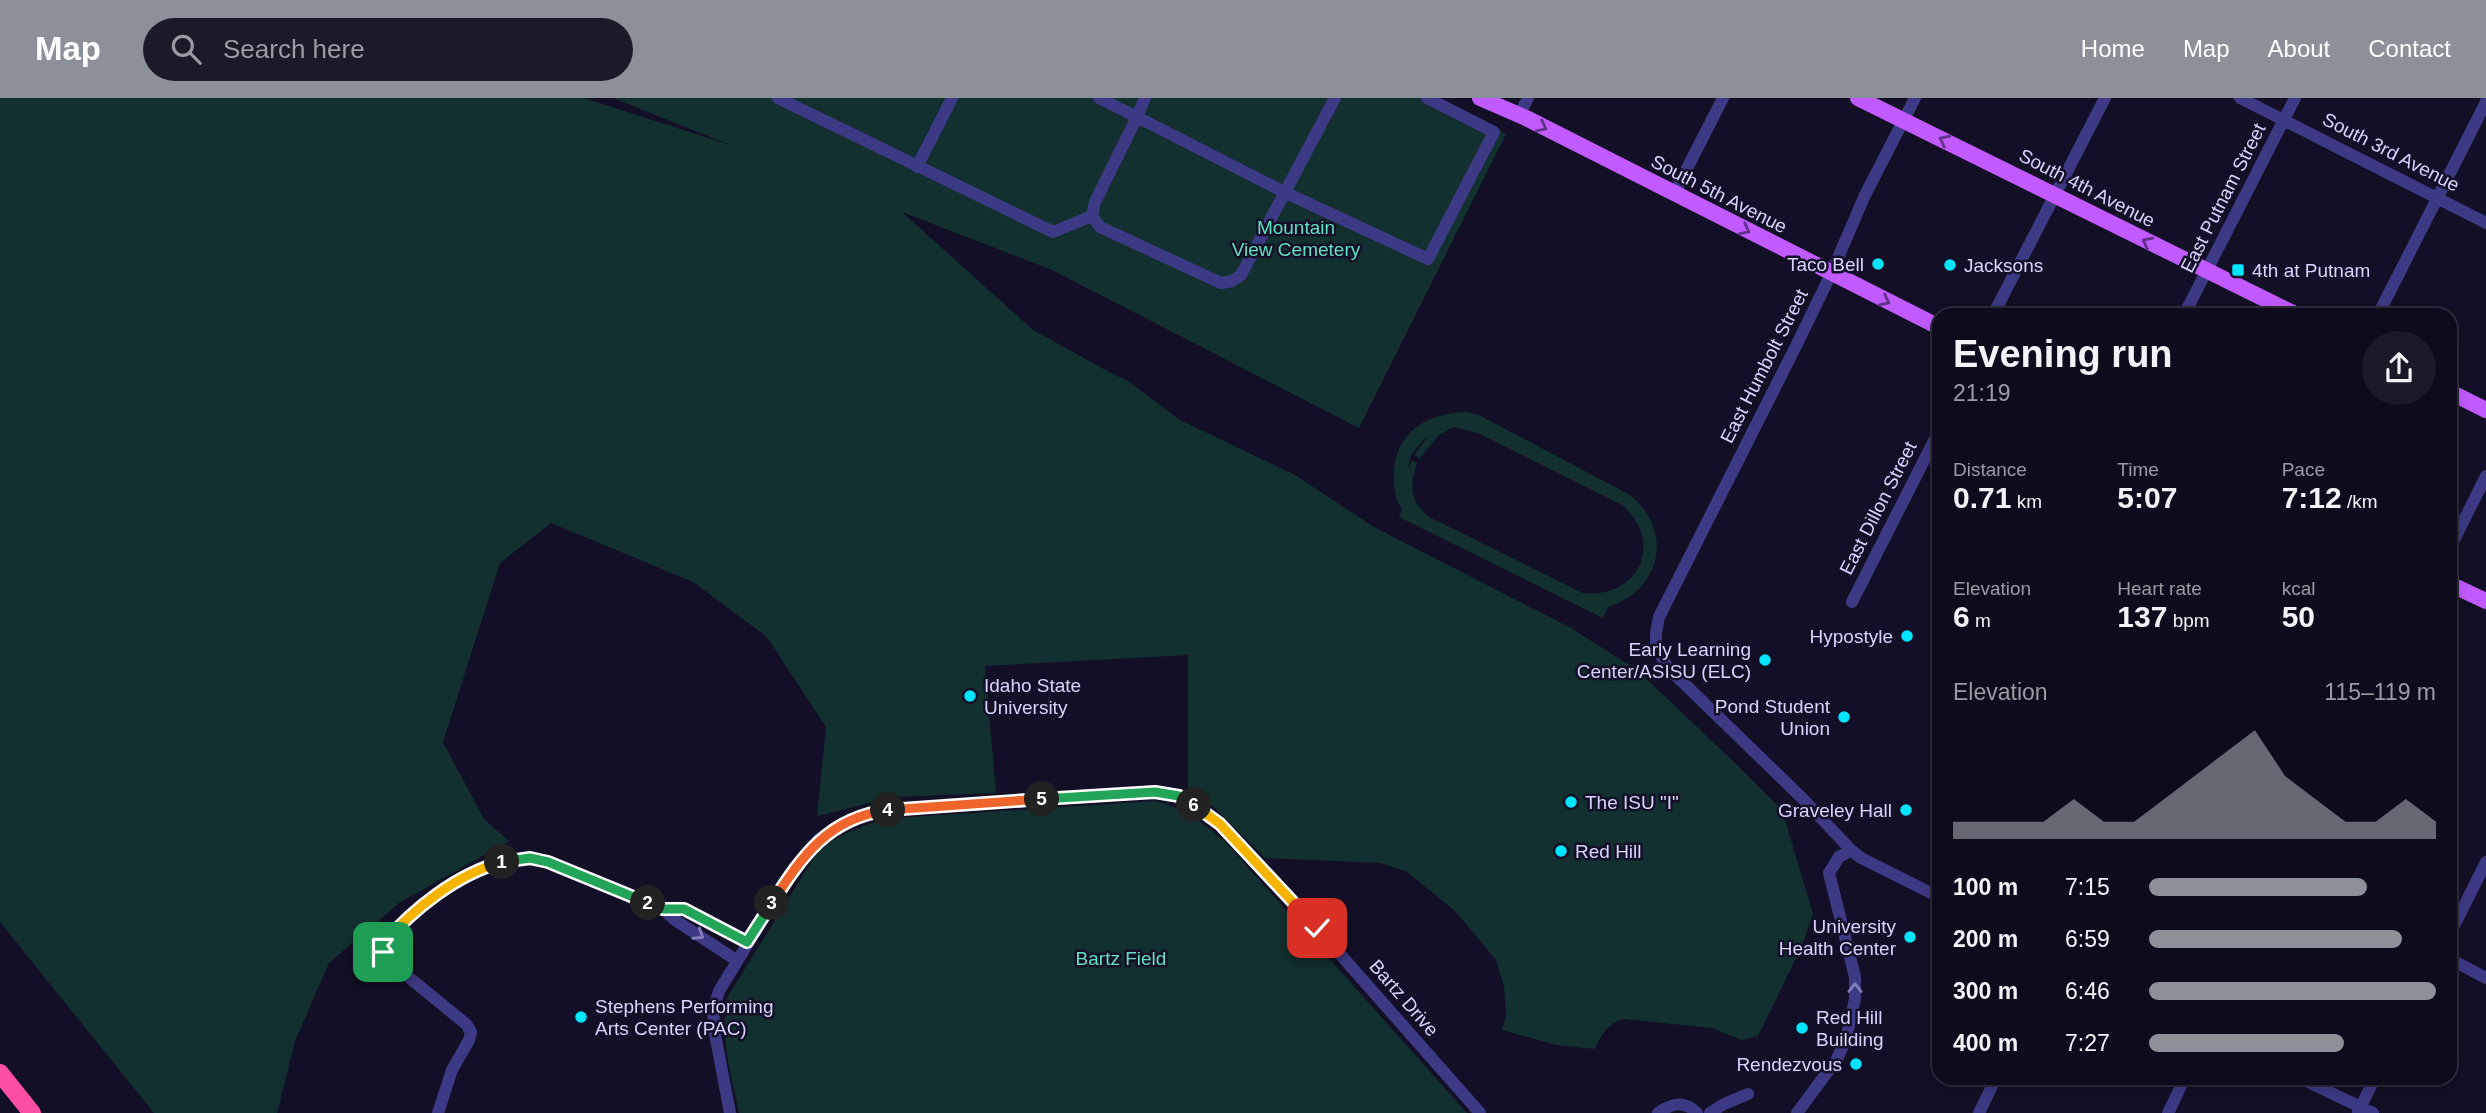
<!DOCTYPE html>
<html lang="en">
<head>
<meta charset="utf-8">
<style>
	body { margin:0; font-family:Helvetica,sans-serif; background:#1c1929; color:#f1f3f6; height:100vh; display:flex; flex-direction:column; font-size:26px; white-space:nowrap }
	* { box-sizing:border-box; margin:0 }
	p { font-size:23px; color:#9b9ba3 }
	.icon { flex:none; width:38px; height:38px; fill:none; stroke:currentColor; stroke-width:2; stroke-linecap:round; stroke-linejoin:round }
	.map { position:relative; flex:1; overflow:hidden }
	.details { position:absolute; left:1932px; top:210px; width:525px; height:777px; display:flex; flex-direction:column; background:#0e0b1c; border-radius:21px; box-shadow:0 4px 18px #0003,0 0 0 2px #2e2b3b }
	.details>* { flex:none }
	.pin { position:absolute; display:grid; place-items:center; width:60px; height:60px; color:#fff; margin:-30px; border-radius:14px; box-shadow:0 4px 10px #0006 }
	.km { position:absolute; width:35px; height:35px; margin:-18px; border-radius:50%; background:#222; color:#fff; font-size:19px; line-height:35px; text-align:center }
	.round { display:grid; place-items:center; flex:none; width:74px; height:74px; border-radius:37px; background:#1c1929 }
	.headline { display:flex; align-items:center; justify-content:space-between; height:119px; padding:0 21px }
	h1 { font-size:38px; font-weight:800; line-height:52px }
	.metrics { display:grid; grid-template-columns:repeat(3,1fr); gap:10px; height:119px; padding:7px 21px }
	.metrics div { display:grid; align-content:center }
	.metrics b { font-size:30px; font-weight:800 }
	.metrics small { font-size:19px; font-weight:400 }
	.metrics p { font-size:19px }
	.chart { height:196px; padding:14px 21px }
	.chart p { display:flex; justify-content:space-between }
	.chart svg { width:100%; height:126px; margin-top:7px; fill:#8c9099; opacity:.7 }
	ul { padding:0 21px; list-style:none; font-size:23px }
	li { display:grid; grid-template-columns:112px 84px 1fr; align-items:center; height:52px }
	li i { height:18px; border-radius:9px; background:#8c9099 }
	header { display:flex; align-items:center; gap:42px; box-sizing:border-box; height:98px; padding:0 35px; background:#8c9099; color:#fff }
	header strong { font-size:33px }
	nav { display:flex; gap:38px; margin-inline-start:auto; font-size:24px }
	.search { width:490px; height:63px; background:#1c1929; display:flex; align-items:center; gap:18px; box-sizing:border-box; padding:0 24px; border-radius:38px; color:#9b9ba3; font-size:26px }
	.map>svg:first-child { display:block }
	.green { fill:#12302f; fill-rule:evenodd }
	.lines { fill:none; stroke-linecap:round; stroke-linejoin:round }
	.minor { stroke:#3d3a85; stroke-width:12 }
	.major { stroke:#c25bff; stroke-width:16 }
	.highway { stroke:#ff4fa3; stroke-width:18 }
	.oneway { stroke:#623188 }
	.oneway2 { stroke:#837fbc }
	.split-1-casing { stroke:#fff; stroke-width:14 }
	.split-2-casing { stroke:#fff; stroke-width:14 }
	.split-3-casing { stroke:#fff; stroke-width:14 }
	.split-4-casing { stroke:#fff; stroke-width:14 }
	.split-5-casing { stroke:#fff; stroke-width:14 }
	.split-6-casing { stroke:#fff; stroke-width:14 }
	.split-7-casing { stroke:#fff; stroke-width:14 }
	.split-1 { stroke:#f5b400; stroke-width:9 }
	.split-2 { stroke:#22a559; stroke-width:9 }
	.split-3 { stroke:#22a559; stroke-width:9 }
	.split-4 { stroke:#f0652b; stroke-width:9 }
	.split-5 { stroke:#f0652b; stroke-width:9 }
	.split-6 { stroke:#22a559; stroke-width:9 }
	.split-7 { stroke:#f5b400; stroke-width:9 }
	.poi-dot { fill:#00e5ff; stroke:#130f26; stroke-width:2.5 }
	.labels { text-anchor:middle; dominant-baseline:central; stroke-width:5; stroke-linejoin:round; paint-order:stroke }
	.street-label { font-size:19px; fill:#d9d4ff; stroke:#130f26 }
	.park-label { font-size:19px; fill:#5fe0c0; stroke:#130f26 }
	.poi-label { font-size:19px; fill:#d9d4ff; stroke:#130f26; text-anchor:end }
</style>
</head>
<body>
<header>
<strong>Map</strong>
<div class="search"><svg class="icon" aria-label="search" viewBox="0 0 24 24"><circle cx="10" cy="10" r="6"/><path d="M15 15l6 6"/></svg>Search here</div>
<nav><a>Home</a><a>Map</a><a>About</a><a>Contact</a></nav>
</header>
<div class="map">
<svg width="2486" height="1015" viewBox="0 0 2486 1015">
	<rect width="100%" height="100%" fill="#130f26"/>
	<path class="green" d="M 0,0 L 584,0 L 733,48 L 613,0 L 1435,0 L 1506,36 L 1359,330 L 1052,172 L 902,114 L 1033,232 L 1111,275 L 1128,283 L 1180,322 L 1295,377 L 1374,429 L 1571,530 L 1637,572 L 1733,663 L 1782,712 L 1813,816 L 1802,848 L 1758,938 L 1741,942 L 1712,930 L 1624,921 C 1607,926 1602,935 1595,951 L 1556,947 L 1502,932 L 1506,917 L 1504,888 L 1496,862 L 1456,814 L 1406,773 L 1380,765 L 1265,760 L 1214,709 L 1188,689 L 1188,557 L 985,568 L 996,695 L 894,699 L 817,718 L 826,629 L 767,539 L 693,484 L 551,425 L 500,465 L 443,644 L 484,721 L 509,743 L 399,805 L 329,865 L 295,943 L 277,1015 L 154,1015 L 0,824 Z
		M 1465,314 L 1479,317 L 1630,397 C 1674,432 1662,492 1608,509 L 1603,520 L 1399,419 L 1402,411 C 1395,401 1394,392 1394,380 C 1393,336 1424,316 1465,314 ZM 1454,329 L 1478,335 L 1622,407 C 1665,444 1639,501 1583,495 L 1429,419 C 1410,404 1409,387 1417,365 L 1412,363 L 1408,371 L 1410,359 L 1424,341 L 1427,340 L 1414,357 L 1420,360 L 1439,337 Z
		M 1155,703 C 1185,710 1207,727 1229,748 L 1467,1015 L 739,1015 C 731,976 719,938 728,898 L 816,756 L 833,742 L 849,734 L 868,726 L 895,720 Z"/>
	<g class="lines">
		<path class="minor" d="M 778,0 L 1053,134 L 1092,118
			M 1099,0 L 1137,19 L 1145,0
			M 1335,0 L 1241,177 L 1232,183 L 1221,185 L 1100,129 L 1092,118 L 1095,104 L 1137,19 L 1284,94 L 1428,161 L 1494,34 L 1427,0
			M 1915,0 L 1865,97 L 1831,176 L 1797,246 L 1659,519 L 1656,535 L 1656,547 L 1667,569 L 1803,701 L 1851,752 L 1861,760 L 1939,799
			M 2240,0 L 2486,125
			M 1519,17 L 1528,0
			M 917,69 L 952,0
			M 1674,96 L 1723,0
			M 1993,217 L 2105,0
			M 2184,217 L 2295,0
			M 2378,217 L 2486,4
			M 2450,450 L 2486,378
			M 1852,504 L 1939,333
			M 663,811 L 684,811 L 747,844
			M 2450,836 L 2486,764
			M 2450,861 L 2486,880
			M 2300,980 L 2373,1015
			M 2358,1014 L 2375,980
			M 438,1015 L 452,972 L 469,942 L 471,934 L 466,926 L 385,860 L 383,846 C 421,803 487,751 548,764 L 663,811 L 675,822 L 736,862
			M 730,1015 L 715,936 L 713,912 L 719,893 L 794,770 L 819,741 L 856,720 L 882,713 L 1155,694 L 1179,698 L 1220,726 L 1317,830 L 1480,1015
			M 1658,1015 C 1672,1005 1685,1002 1697,1015
			M 1710,1015 L 1724,1006 L 1748,996
			M 1797,1015 L 1837,961 L 1846,941 L 1855,901 L 1855,879 L 1829,775 L 1839,759 L 1851,752
			M 1979,1015 L 1996,980
			M 2168,1015 L 2185,980"/>
		<path class="major" d="M 1480,0 L 1526,20 L 1939,229
			M 1858,0 L 2297,217
			M 2450,294 L 2486,312
			M 2450,486 L 2486,503"/>
		<path class="highway" d="M 0,975 L 32,1015"/>
	</g>
	<defs><path id="oneway-chevron" d="M-2-3.5L2.5 0L-2 3.5" fill="none" stroke-width="1.6" stroke-linecap="round" stroke-linejoin="round" transform="scale(1.75)"/></defs>
	<g class="oneway">
		<use href="#oneway-chevron" transform="translate(1542 29) rotate(27)"/>
		<use href="#oneway-chevron" transform="translate(1944 42) rotate(-153)"/>
		<use href="#oneway-chevron" transform="translate(1745 132) rotate(27)"/>
		<use href="#oneway-chevron" transform="translate(2147 144) rotate(-153)"/>
		<use href="#oneway-chevron" transform="translate(1885 203) rotate(26)"/>
	</g>
	<g class="oneway2">
		<use href="#oneway-chevron" transform="translate(699 837) rotate(33)"/>
		<use href="#oneway-chevron" transform="translate(1855 890) rotate(-90)"/>
	</g>
	<g class="lines">
		<defs>
			<path id="split-1" d="M 383,854 L 383,846 C 413,811 457,776 502,764"/>
			<path id="split-2" d="M 502,764 L 530,760 L 548,764 L 648,805"/>
			<path id="split-3" d="M 648,805 L 663,811 L 684,811 L 747,844 L 772,805"/>
			<path id="split-4" d="M 772,805 C 802,758 828,720 888,712"/>
			<path id="split-5" d="M 888,712 L 1042,701"/>
			<path id="split-6" d="M 1042,701 L 1155,694 L 1179,698 L 1194,707"/>
			<path id="split-7" d="M 1194,707 L 1220,726 L 1317,830"/>
		</defs>
		<use href="#split-1" class="split-1-casing"/>
		<use href="#split-2" class="split-2-casing"/>
		<use href="#split-3" class="split-3-casing"/>
		<use href="#split-4" class="split-4-casing"/>
		<use href="#split-5" class="split-5-casing"/>
		<use href="#split-6" class="split-6-casing"/>
		<use href="#split-7" class="split-7-casing"/>
		<use href="#split-1" class="split-1"/>
		<use href="#split-2" class="split-2"/>
		<use href="#split-3" class="split-3"/>
		<use href="#split-4" class="split-4"/>
		<use href="#split-5" class="split-5"/>
		<use href="#split-6" class="split-6"/>
		<use href="#split-7" class="split-7"/>
	</g>
	<g class="poi-dot">
		<circle cx="1878" cy="166" r="7"/>
		<circle cx="1950" cy="167" r="7"/>
		<rect x="2231" y="165" width="14" height="14" rx="3.5"/>
		<circle cx="1907" cy="538" r="7"/>
		<circle cx="1765" cy="562" r="7"/>
		<circle cx="970" cy="598" r="7"/>
		<circle cx="1844" cy="619" r="7"/>
		<circle cx="1571" cy="704" r="7"/>
		<circle cx="1906" cy="712" r="7"/>
		<circle cx="1561" cy="753" r="7"/>
		<circle cx="1910" cy="839" r="7"/>
		<circle cx="581" cy="919" r="7"/>
		<circle cx="1802" cy="930" r="7"/>
		<circle cx="1856" cy="966" r="7"/>
	</g>
	<g class="labels">
		<g class="street-label">
			<text transform="translate(2391 54) rotate(27)">South 3rd Avenue</text>
			<text transform="translate(2087 90) rotate(27)">South 4th Avenue</text>
			<text transform="translate(1719 96) rotate(27)">South 5th Avenue</text>
			<text transform="translate(2223 100) rotate(-63)">East Putnam Street</text>
			<text transform="translate(1764 268) rotate(-63)">East Humbolt Street</text>
			<text transform="translate(1878 410) rotate(-63)">East Dillon Street</text>
			<text transform="translate(1404 900) rotate(49)">Bartz Drive</text>
		</g>
		<g class="park-label">
			<text x="1296" y="129">Mountain<tspan x="1296" dy="22">View Cemetery</tspan></text>
			<text x="1121" y="860">Bartz Field</text>
		</g>
		<g class="poi-label">
			<text x="1864" y="166">Taco Bell</text>
			<text x="1964" y="167" text-anchor="start">Jacksons</text>
			<text x="2252" y="172" text-anchor="start">4th at Putnam</text>
			<text x="1893" y="538">Hypostyle</text>
			<text x="1751" y="551">Early Learning<tspan x="1751" dy="22">Center/ASISU (ELC)</tspan></text>
			<text x="984" y="587" text-anchor="start">Idaho State<tspan x="984" dy="22">University</tspan></text>
			<text x="1830" y="608">Pond Student<tspan x="1830" dy="22">Union</tspan></text>
			<text x="1585" y="704" text-anchor="start">The ISU "I"</text>
			<text x="1892" y="712">Graveley Hall</text>
			<text x="1575" y="753" text-anchor="start">Red Hill</text>
			<text x="1896" y="828">University<tspan x="1896" dy="22">Health Center</tspan></text>
			<text x="595" y="908" text-anchor="start">Stephens Performing<tspan x="595" dy="22">Arts Center (PAC)</tspan></text>
			<text x="1816" y="919" text-anchor="start">Red Hill<tspan x="1816" dy="22">Building</tspan></text>
			<text x="1842" y="966">Rendezvous</text>
		</g>
	</g>
</svg>
<div class="pin" style="left:383px;top:854px;background:#1e9e55"><svg class="icon" aria-label="arrive" viewBox="0 0 24 24"><path d="M6 21V4h12l-3 4 3 4H6"/></svg></div>
<div class="pin" style="left:1317px;top:830px;background:#d93025"><svg class="icon" aria-label="check" viewBox="0 0 24 24"><path d="M5 12l5 5 9-10"/></svg></div>
<b class="km" style="left:502px;top:764px">1</b>
<b class="km" style="left:648px;top:805px">2</b>
<b class="km" style="left:772px;top:805px">3</b>
<b class="km" style="left:888px;top:712px">4</b>
<b class="km" style="left:1042px;top:701px">5</b>
<b class="km" style="left:1194px;top:707px">6</b>
<section class="details">
<div class="headline"><div><h1>Evening run</h1><p>21:19</p></div><a class="round"><svg class="icon" aria-label="share" viewBox="0 0 24 24"><path d="M12 15V3M7 8l5-5 5 5M5 13v7h14v-7"/></svg></a></div>
<div class="metrics">
<div><p>Distance</p><b>0.71<small> km</small></b></div>
<div><p>Time</p><b>5:07</b></div>
<div><p>Pace</p><b>7:12<small> /km</small></b></div>
</div>
<div class="metrics">
<div><p>Elevation</p><b>6<small> m</small></b></div>
<div><p>Heart rate</p><b>137<small> bpm</small></b></div>
<div><p>kcal</p><b>50</b></div>
</div>
<div class="chart"><p><span>Elevation</span>115–119 m</p>
<svg viewBox="0 0 160 44" preserveAspectRatio="none"><path d="M0 44V38L10 38L20 38L30 38L40 30L50 38L60 38L70 30L80 22L90 14L100 6L110 22L120 30L130 38L140 38L150 30L160 38V44z"/></svg>
</div>
<ul>
<li><b>100 m</b>7:15<i style="width:76%"></i></li>
<li><b>200 m</b>6:59<i style="width:88%"></i></li>
<li><b>300 m</b>6:46<i style="width:100%"></i></li>
<li><b>400 m</b>7:27<i style="width:68%"></i></li>
</ul>
</section>
</div>
</body>
</html>
